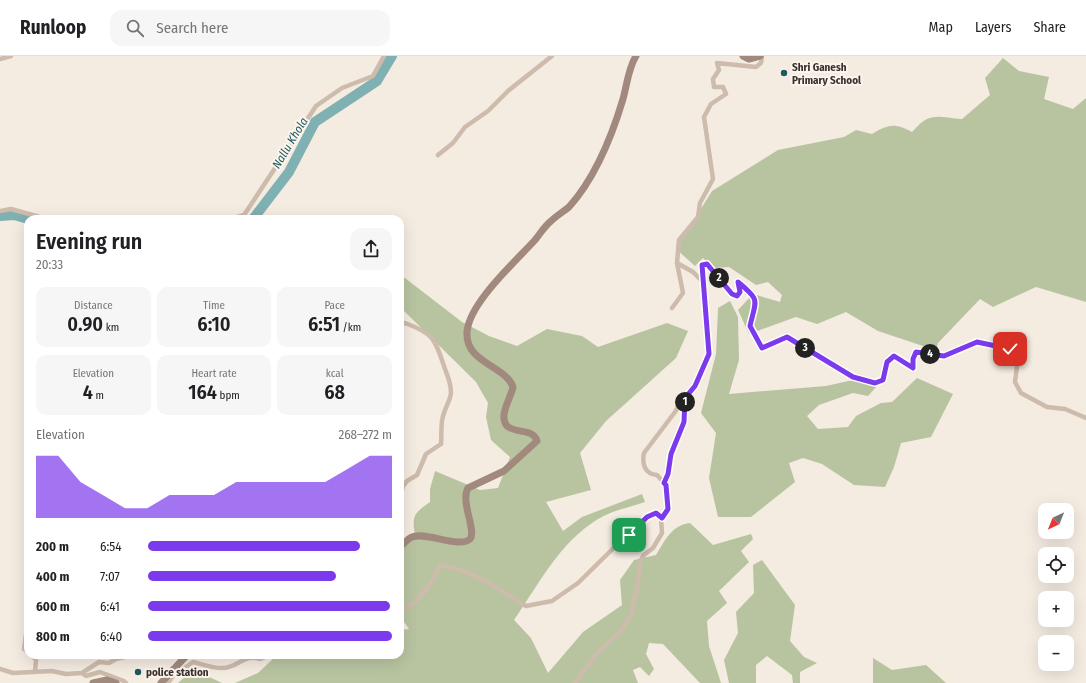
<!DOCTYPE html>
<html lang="en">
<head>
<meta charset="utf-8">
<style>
	body { margin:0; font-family:"Fira Sans Condensed",sans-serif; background:#f6f6f6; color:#202124; height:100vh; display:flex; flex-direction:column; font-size:15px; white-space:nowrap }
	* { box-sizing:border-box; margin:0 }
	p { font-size:13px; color:#757577 }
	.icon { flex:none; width:22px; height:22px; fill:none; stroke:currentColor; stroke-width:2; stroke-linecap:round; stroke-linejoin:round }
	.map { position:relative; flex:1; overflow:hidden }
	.drawer { position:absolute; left:24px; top:159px; width:380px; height:444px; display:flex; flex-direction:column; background:#fff; border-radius:12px; box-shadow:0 4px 16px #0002 }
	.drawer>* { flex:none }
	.needle { width:26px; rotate:223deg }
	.fabs { position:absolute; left:1038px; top:447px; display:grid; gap:8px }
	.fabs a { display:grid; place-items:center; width:36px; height:36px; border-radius:8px; background:#fff; box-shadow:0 4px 16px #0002; font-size:20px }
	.pin { position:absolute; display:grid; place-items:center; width:34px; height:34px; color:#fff; margin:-17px; border-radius:8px; box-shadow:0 2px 6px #0006 }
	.km { position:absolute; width:20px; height:20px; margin:-10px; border-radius:50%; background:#222; color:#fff; font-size:11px; line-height:20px; text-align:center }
	.round { display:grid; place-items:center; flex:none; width:42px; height:42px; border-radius:12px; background:#f6f6f6 }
	.overview { display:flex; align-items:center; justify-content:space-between; height:68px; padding:0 12px }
	h1 { font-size:22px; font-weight:600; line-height:30px }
	.figures { display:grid; grid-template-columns:repeat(3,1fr); gap:6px; height:68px; padding:4px 12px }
	.figures div { display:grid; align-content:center; border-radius:10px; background:#f6f6f6; text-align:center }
	.figures b { font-size:20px; font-weight:600 }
	.figures small { font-size:11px; font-weight:400 }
	.figures p { font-size:11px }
	.chart { height:112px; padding:8px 12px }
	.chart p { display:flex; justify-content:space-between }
	.chart svg { width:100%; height:72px; margin-top:4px; fill:#7c3aed; opacity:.7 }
	ul { padding:0 12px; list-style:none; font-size:13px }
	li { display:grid; grid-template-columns:64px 48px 1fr; align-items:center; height:30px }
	li i { height:10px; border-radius:5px; background:#7c3aed }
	header { display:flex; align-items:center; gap:24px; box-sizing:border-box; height:56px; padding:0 20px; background:#fff; border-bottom:1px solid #e0e0e0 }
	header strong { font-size:19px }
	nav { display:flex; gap:22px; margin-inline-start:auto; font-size:14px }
	.search { width:280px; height:36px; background:#f6f6f6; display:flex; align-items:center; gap:10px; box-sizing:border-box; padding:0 14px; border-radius:12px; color:#757577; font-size:15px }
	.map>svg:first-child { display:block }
	.green { fill:#b8c4a0 }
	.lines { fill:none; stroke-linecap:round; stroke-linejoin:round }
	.river { stroke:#7fb0b2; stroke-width:10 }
	.street { stroke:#cdbbac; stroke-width:4.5 }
	.secondary { stroke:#a18a7d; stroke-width:7 }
	.route-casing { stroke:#fff; stroke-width:8 }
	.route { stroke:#7c3aed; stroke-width:5 }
	.poi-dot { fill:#1f5a5e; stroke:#fbf5ee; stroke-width:1.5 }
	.labels { text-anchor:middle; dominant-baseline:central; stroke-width:4; stroke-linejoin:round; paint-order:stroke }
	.poi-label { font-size:11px; font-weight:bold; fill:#3b302b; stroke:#fbf5ee; text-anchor:start }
	.water-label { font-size:12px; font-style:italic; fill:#1f5a5e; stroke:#fbf5ee }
</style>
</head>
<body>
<header>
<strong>Runloop</strong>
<div class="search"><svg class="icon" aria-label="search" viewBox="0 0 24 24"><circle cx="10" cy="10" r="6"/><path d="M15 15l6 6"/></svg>Search here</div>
<nav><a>Map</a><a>Layers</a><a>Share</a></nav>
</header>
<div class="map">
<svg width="1086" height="627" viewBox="0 0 1086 627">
	<rect width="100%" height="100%" fill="#f4ebe1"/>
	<path class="green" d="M 1003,2 L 1019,15 L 1049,21 L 1044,43 L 1073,53 L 1086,42 L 1086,246 L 1036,231 L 993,251 L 980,243 L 938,287 L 937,291 L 932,293 L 878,275 L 846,256 L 817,268 L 796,261 L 749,278 L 738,254 L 753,238 L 780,246 L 782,239 L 768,226 L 756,229 L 729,211 L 713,212 L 703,202 L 695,210 L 676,193 L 712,135 L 778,94 L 844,81 L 856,74 L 872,78 C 889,68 895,67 912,76 C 930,55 937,61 962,63 L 990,39 L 985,22 Z
		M 401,219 L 462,266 L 489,280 L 517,290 L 547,273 L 582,280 L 598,291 L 667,267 L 688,275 L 676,302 L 606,365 L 580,397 L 591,434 L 546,446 L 563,475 L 582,461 L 642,438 L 645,446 C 630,451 611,455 598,463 C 559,487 539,528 514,564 L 531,582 L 548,617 L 583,576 L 622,549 L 620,524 L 634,504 L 656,499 C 665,484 672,469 690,467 L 713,489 L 751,478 L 753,483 L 741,495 L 749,506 L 719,535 L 727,547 L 707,565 L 709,590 L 721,627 L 700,627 L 663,588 L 649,587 L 646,598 L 654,613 L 649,620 L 640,611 L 633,614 L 638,627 L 235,627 L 258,617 L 277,599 L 400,599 L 400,574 L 409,573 L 400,560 L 400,496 L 415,480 C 412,460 413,458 430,446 L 430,433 L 435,415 L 480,434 L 498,432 L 510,401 L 491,384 L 486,361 L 488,347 L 476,326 L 400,251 Z
		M 730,245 L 738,261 L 739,304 L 729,338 L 826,330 L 853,324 L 877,330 L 868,340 L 853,337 L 819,349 L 807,360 L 818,373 L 848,371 L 856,360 L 881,347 L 892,346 L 917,322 L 953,338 L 931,381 L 901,387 L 894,411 L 885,431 L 854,429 L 822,408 L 803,402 L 789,407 L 795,426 L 751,461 L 718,461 L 709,422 L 716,377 L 701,357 L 716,298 L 718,252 Z
		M 762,504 L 795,549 L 790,585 L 804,601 L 817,607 L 800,616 L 800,627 L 793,627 L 792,619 L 767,600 L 756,609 L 756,627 L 729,627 L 724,604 L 738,577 L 736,556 L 754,537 L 753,509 Z
		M 873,602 L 892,614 L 926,609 L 946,627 L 873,627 Z
		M 187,619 L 205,619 L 222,627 L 178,627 Z"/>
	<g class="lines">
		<path class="river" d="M 0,160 L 14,159 L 28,163
			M 253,163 L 289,116 L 315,66 L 377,25 L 392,0"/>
		<path class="street" d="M 0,3 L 11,0
			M 438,99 L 453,87 L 465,71 L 488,55 L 508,35 L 552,0
			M 0,155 L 11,153 L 47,163
			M 231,163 L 244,159 L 316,50 L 342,32 L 373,20 L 384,0
			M 704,227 L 702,209 L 707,208 L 732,238 L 737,240 L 740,236 L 738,226 C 761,245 756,243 750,270 L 761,292 L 787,281 L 853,321 L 875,327 L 883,324 L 887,306 L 894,300 L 913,312 L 913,303 L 916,296 L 944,300 L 977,287 L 1011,293 L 1018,302 L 1015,326 L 1021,337 L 1047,351 L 1065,353 L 1086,362
			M 672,252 L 683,237 L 677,207 L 679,184 L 698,161 L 700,147 L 713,123 L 704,61 L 711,48 L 726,38 L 723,31 L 714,31 L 713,23 L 719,14 L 717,7 L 756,11 L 761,7 L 762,0
			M 400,269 L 405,267 C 435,278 435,284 445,313 C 448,321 451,327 451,337 C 450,345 446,350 444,357 C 440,366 442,378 441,388 L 426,398 L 417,419 L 407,425 L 403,430 L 400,443
			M 664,427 C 670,417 668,407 672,397 C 679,375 686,367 685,342
			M 661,462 L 668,453 L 666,429 L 657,419 C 644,418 642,407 644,397 L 675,356 L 682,344 L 692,335 L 709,298 L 704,227 L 693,216 L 677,207
			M 400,555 C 421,545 431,529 440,509 C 471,513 500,534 526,550 L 552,545 L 578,527 L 639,467 L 655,457 L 661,462 L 662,477 L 653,492 L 643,500 L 640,506 L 638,527 L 631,559 L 620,576 L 597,597 L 575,627
			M 28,564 L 24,593 L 28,596
			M 31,599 L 36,604 L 35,616
			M 0,613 L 13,617 L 52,615 L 66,618 L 82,617 L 99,606 L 109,607 L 116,603 L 133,599
			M 82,617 L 86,620 L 100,616 L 124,625 L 126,627
			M 168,627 L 173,620 L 193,606 C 202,608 212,612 221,612 C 238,613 243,597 260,603 L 270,599"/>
		<path class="secondary" d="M 743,0 L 749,3 L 760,0
			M 400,491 C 404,488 407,483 412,481 C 425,475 459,493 470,483 C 477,475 460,446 468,432 L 504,415 L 537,385 C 533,372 516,378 507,370 C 498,360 511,342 513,331 C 505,309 465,307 467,276 C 469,247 516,205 535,184 C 540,178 544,171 550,166 C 556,160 563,156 569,151 C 595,122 612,80 623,43 C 627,29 628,13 636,0
			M 93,627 L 107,624 L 116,627
			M 161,627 L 187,599"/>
	</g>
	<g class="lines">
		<defs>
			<path id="route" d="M 629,479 L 647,461 L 656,457 L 662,462 L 668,453 L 666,429 L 664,427 L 668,418 L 671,398 L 684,366 L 685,342 L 695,330 L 709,298 L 702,209 L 707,208 L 732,238 L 737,240 L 740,236 L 738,226 C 761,245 756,243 750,270 L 762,292 L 787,281 L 853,321 L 875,327 L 883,324 L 887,306 L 894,300 L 913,312 L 913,303 L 916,296 L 944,300 L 977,286 L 1010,293"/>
		</defs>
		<use href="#route" class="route-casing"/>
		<use href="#route" class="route"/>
	</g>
	<g class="poi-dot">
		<circle cx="784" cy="17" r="4"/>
		<circle cx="138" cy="616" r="4"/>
	</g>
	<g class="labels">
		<g class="poi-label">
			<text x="792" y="11">Shri Ganesh<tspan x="792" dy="13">Primary School</tspan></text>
			<text x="146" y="616">police station</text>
		</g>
		<g class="water-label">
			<text transform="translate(290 87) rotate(-59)">Nallu Khola</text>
		</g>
	</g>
</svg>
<div class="fabs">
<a><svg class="needle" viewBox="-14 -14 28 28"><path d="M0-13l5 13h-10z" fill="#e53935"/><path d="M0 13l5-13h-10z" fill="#757577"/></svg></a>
<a><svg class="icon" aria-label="locate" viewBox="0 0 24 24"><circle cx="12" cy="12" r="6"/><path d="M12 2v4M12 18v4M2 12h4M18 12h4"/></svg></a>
<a>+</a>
<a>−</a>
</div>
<div class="pin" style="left:629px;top:479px;background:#1e9e55"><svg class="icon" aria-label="arrive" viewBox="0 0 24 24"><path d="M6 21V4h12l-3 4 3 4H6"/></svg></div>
<div class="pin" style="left:1010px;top:293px;background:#d93025"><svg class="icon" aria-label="check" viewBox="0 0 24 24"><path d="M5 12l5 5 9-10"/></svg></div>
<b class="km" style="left:685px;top:346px">1</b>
<b class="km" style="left:719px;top:222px">2</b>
<b class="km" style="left:805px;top:292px">3</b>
<b class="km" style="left:930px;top:298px">4</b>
<section class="drawer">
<div class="overview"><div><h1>Evening run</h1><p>20:33</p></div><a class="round"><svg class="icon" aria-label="share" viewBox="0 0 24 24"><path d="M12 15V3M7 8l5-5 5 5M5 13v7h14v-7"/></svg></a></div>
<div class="figures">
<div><p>Distance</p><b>0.90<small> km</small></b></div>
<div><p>Time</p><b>6:10</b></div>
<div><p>Pace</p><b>6:51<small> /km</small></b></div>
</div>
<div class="figures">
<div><p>Elevation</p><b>4<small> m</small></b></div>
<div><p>Heart rate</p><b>164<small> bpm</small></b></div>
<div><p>kcal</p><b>68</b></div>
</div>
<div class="chart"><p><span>Elevation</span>268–272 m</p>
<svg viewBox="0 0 160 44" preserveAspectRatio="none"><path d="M0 44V6L10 6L20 22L30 30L40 38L50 38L60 30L70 30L80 30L90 22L100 22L110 22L120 22L130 22L140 14L150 6L160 6V44z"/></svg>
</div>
<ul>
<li><b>200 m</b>6:54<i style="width:87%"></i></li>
<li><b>400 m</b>7:07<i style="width:77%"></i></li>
<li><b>600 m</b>6:41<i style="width:99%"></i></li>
<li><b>800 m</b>6:40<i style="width:100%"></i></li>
</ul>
</section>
</div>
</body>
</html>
